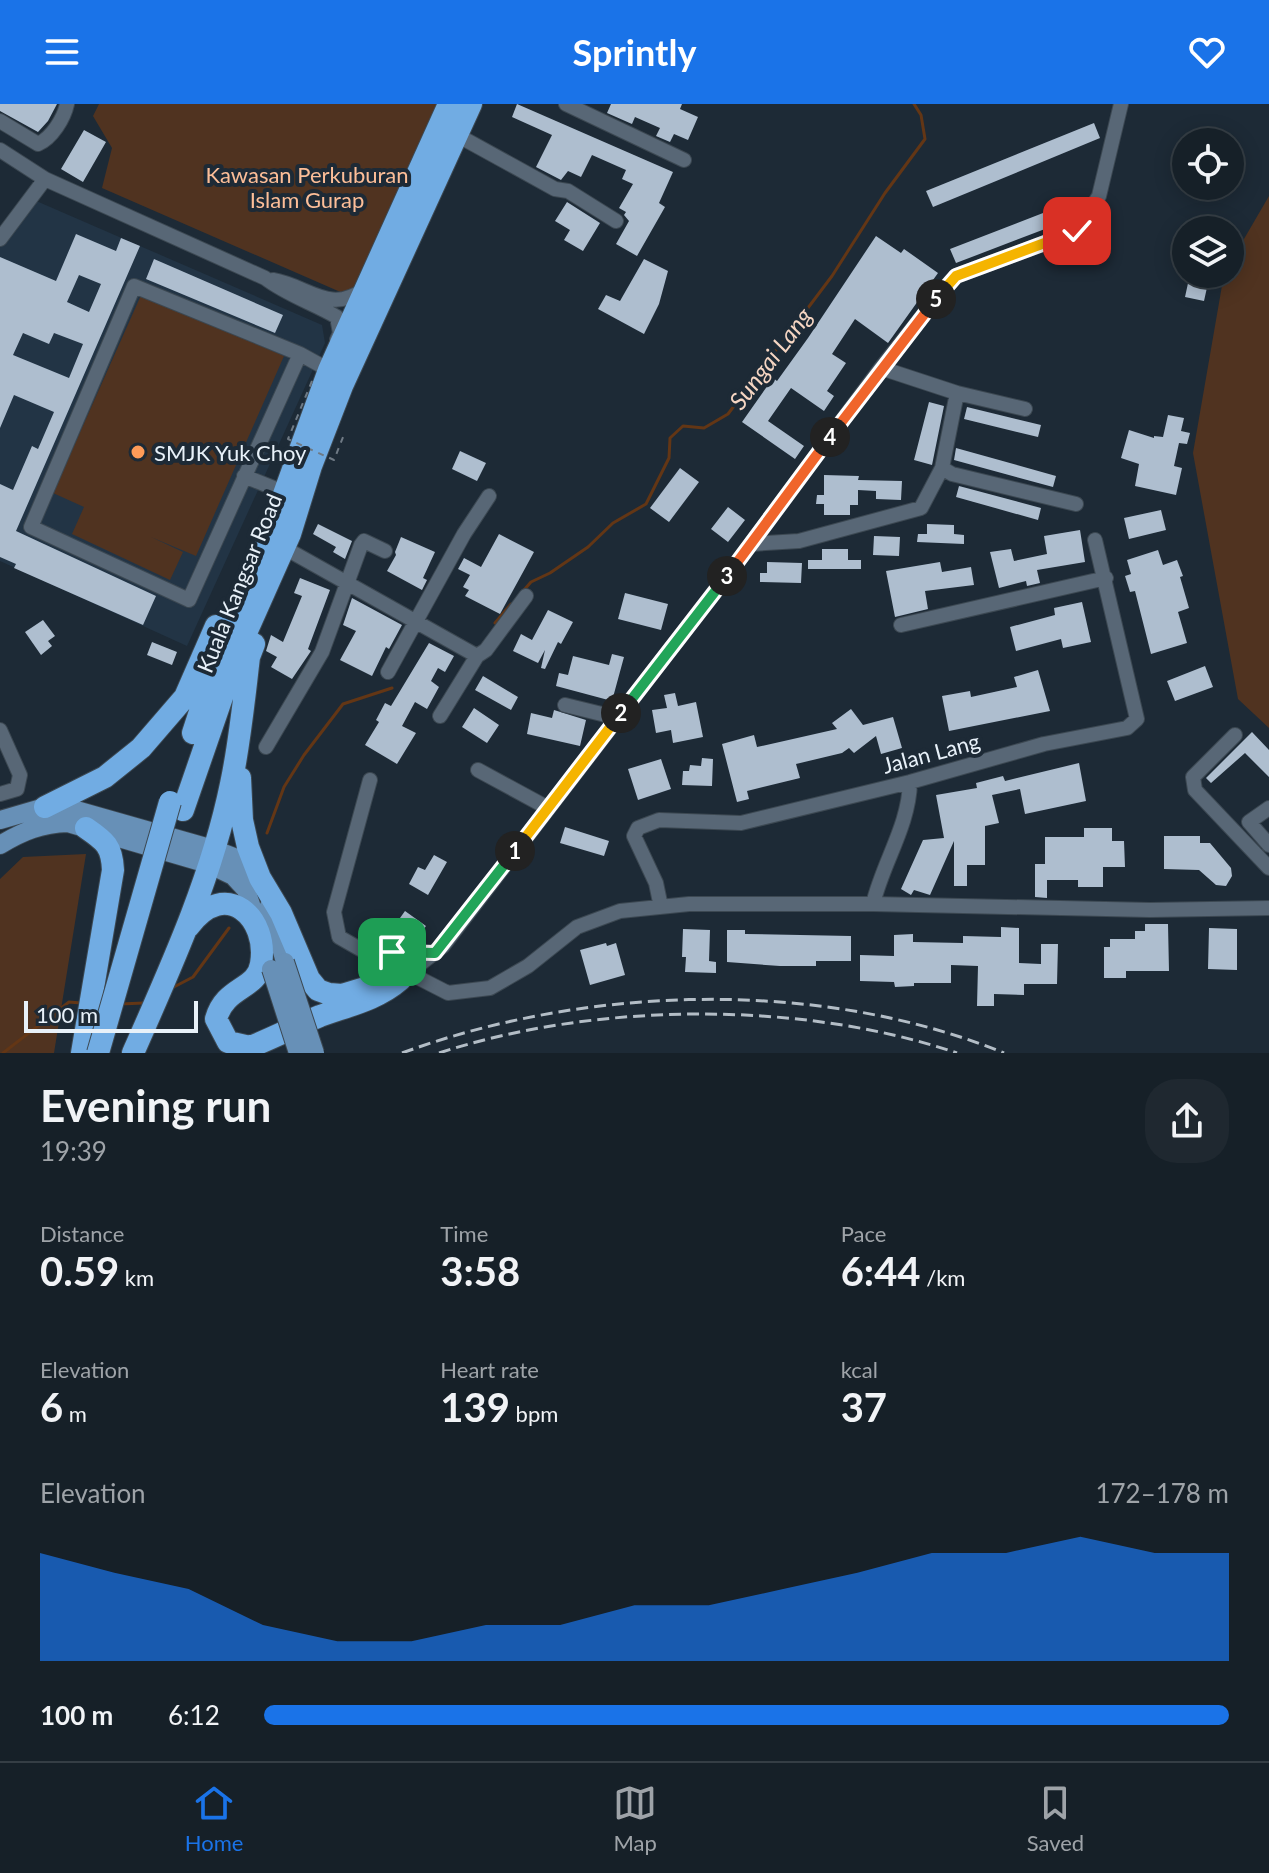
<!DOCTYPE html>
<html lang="en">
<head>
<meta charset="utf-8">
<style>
	body { margin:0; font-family:Lato,sans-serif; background:#1f2830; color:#f1f3f6; height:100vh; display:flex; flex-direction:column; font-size:30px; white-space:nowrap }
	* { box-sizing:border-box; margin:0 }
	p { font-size:26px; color:#9ea3a8 }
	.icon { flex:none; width:44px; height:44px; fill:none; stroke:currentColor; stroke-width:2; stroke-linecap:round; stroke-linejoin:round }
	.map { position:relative; height:949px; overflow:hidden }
	.panel { display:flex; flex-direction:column; background:#162028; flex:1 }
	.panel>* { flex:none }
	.tools { position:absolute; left:1172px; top:24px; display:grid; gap:16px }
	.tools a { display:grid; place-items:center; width:72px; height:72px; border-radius:50%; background:#162028; box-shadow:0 4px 20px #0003,0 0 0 2px #353e45; font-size:40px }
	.scale { position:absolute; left:24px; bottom:20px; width:174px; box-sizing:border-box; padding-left:8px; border:4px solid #e8f1f9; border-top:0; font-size:22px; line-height:28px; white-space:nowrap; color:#e8f1f9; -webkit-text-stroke:6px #1d2a36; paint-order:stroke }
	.pin { position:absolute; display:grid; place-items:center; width:68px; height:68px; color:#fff; margin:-34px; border-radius:16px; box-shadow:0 4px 12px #0006 }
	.km { position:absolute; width:40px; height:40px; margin:-20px; border-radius:50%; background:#222; color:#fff; font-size:22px; line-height:40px; text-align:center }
	.round { display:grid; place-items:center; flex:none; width:84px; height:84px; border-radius:32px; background:#1f2830 }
	.overview { display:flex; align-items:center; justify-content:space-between; height:136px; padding:0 40px }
	h1 { font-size:44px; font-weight:700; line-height:60px }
	.metrics { display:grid; grid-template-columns:repeat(3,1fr); gap:12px; height:136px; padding:8px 40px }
	.metrics div { display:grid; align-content:center }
	.metrics b { font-size:40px; font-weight:700 }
	.metrics small { font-size:22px; font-weight:400 }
	.metrics p { font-size:22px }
	.chart { height:224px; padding:16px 40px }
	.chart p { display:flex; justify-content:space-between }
	.chart svg { width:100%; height:144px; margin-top:8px; fill:#1a73e8; opacity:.7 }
	ul { padding:0 40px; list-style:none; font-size:26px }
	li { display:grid; grid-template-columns:128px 96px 1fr; align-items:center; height:60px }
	li i { height:20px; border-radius:10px; background:#1a73e8 }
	header { display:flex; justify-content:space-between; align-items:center; height:104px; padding:0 40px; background:#1a73e8; color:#fff; font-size:36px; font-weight:700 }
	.tab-bar { display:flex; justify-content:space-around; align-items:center; height:112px; border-top:2px solid #353e45; background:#162028; font-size:22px; color:#9ea3a8 }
	.tab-bar a { display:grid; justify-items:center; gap:4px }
	.tab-bar .current { color:#1a73e8 }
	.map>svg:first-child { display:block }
	.built { fill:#223445 }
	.green { fill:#503320 }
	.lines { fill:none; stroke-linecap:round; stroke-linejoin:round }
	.stream { stroke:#633615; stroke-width:3 }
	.building { fill:#aebecf; fill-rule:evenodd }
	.minor-casing { stroke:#3c4852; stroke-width:16 }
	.major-casing { stroke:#3c4852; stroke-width:20 }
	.highway-casing { stroke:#3c4852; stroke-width:24 }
	.minor { stroke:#586776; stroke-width:14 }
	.major { stroke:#6790b7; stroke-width:18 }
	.highway { stroke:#71ace3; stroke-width:22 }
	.rail { stroke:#b3bdc6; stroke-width:3; stroke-dasharray:12 6; stroke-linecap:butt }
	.major-bridge-casing { stroke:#3c4852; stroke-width:20; stroke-linecap:butt }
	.highway-bridge-casing { stroke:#3c4852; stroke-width:24; stroke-linecap:butt }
	.path-bridge { stroke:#6f7a85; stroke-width:2; stroke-dasharray:6 6; stroke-linecap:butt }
	.major-bridge { stroke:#6790b7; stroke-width:18 }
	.highway-bridge { stroke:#71ace3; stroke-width:22 }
	.split-1-casing { stroke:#fff; stroke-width:16 }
	.split-2-casing { stroke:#fff; stroke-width:16 }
	.split-3-casing { stroke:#fff; stroke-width:16 }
	.split-4-casing { stroke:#fff; stroke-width:16 }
	.split-5-casing { stroke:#fff; stroke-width:16 }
	.split-6-casing { stroke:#fff; stroke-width:16 }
	.split-1 { stroke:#22a559; stroke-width:10 }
	.split-2 { stroke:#f5b400; stroke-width:10 }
	.split-3 { stroke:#22a559; stroke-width:10 }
	.split-4 { stroke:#f0652b; stroke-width:10 }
	.split-5 { stroke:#f0652b; stroke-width:10 }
	.split-6 { stroke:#f5b400; stroke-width:10 }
	.poi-dot { fill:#fe9b58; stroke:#1d2a36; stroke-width:3 }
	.labels { text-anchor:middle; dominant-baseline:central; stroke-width:8; stroke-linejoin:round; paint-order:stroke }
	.park-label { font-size:22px; fill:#fcbe98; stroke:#1d2a36 }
	.poi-label { font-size:22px; fill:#e8f1f9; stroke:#1d2a36; text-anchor:start }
	.street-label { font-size:22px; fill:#e8f1f9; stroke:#1d2a36 }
	.water-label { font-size:24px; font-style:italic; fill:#f6d6c3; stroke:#1d2a36 }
</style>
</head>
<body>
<header><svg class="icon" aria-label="menu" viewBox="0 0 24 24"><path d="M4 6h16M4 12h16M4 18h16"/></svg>Sprintly<svg class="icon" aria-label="heart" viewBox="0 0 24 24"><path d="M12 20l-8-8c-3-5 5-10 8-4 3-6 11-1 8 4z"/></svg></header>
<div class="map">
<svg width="1269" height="949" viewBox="0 0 1269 949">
	<rect width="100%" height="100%" fill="#1d2a36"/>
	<path class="built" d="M 34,96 L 322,221 L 325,239 L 187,542 L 0,457 L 0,140 Z"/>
	<path class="green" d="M 99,0 L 437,0 L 354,183 L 345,190 L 102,84 L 112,44 L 93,12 Z
		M 1269,92 L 1269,624 L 1238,595 L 1193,349 L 1224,170 L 1230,170 L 1230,159 Z
		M 142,189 L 284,252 L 196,452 L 151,433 L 183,448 L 170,476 L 72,430 L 84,403 L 53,389 Z
		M 86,750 L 54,949 L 0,949 L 0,775 L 23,753 Z"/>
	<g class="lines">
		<path class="stream" d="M 524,486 L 531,478 L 550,469 L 588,443 L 613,419 L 646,400 L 669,354 L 670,334 L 683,322 L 704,324 L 728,310 L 832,172 L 885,89 L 925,35 L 921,11 L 914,0
			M 495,519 L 511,500
			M 267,729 L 284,683 L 304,651 L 343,600 L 392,584
			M 172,884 L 193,873 L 229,824
			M 120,900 L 144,899
			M 3,949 L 69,898 L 81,899"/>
	</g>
	<path class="building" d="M 0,0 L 57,0 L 48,17 L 38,28 L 0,7 Z
		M 517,0 L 673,68 L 659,99 L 665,103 L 637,152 L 616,140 L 629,117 L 624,111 L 626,108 L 619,104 L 633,80 L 622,75 L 626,66 L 592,51 L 581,73 L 568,67 L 561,76 L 536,63 L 552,31 L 512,13 Z
		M 611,0 L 682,0 L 680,5 L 698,13 L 688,36 L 674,30 L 670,38 L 656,32 L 660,24 L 635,13 L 632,20 L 607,9 Z
		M 1094,19 L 1100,34 L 933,103 L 926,87 Z
		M 84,26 L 106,38 L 83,78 L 61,65 Z
		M 1074,97 L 1078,107 L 1074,114 L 956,159 L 950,145 Z
		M 567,98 L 600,119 L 583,147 L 564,136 L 570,126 L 555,117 Z
		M 76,130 L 116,147 L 121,134 L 140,142 L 16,427 L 156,492 L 143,521 L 14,464 L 16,460 L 0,453 L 0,380 L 13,386 L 32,342 L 38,345 L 54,308 L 14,291 L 0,324 L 0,153 L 56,177 ZM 79,171 L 101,180 L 89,208 L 67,198 ZM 23,229 L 49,240 L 54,229 L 83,240 L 69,274 L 13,251 Z
		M 876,132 L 901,149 L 904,145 L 938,169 L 888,239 L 855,215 L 832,250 L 846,259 L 827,287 L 834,292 L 824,307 L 791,284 L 768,317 L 804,342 L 795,355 L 742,318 L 773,274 L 777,277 L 808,234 Z
		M 154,155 L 283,211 L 275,229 L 146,175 Z
		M 644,155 L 668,167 L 659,200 L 644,230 L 598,205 L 606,191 L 620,197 Z
		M 1190,170 L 1210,170 L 1204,197 L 1185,193 Z
		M 929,298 L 944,302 L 932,361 L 914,356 Z
		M 967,303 L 1041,321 L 1038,333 L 964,315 Z
		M 1168,311 L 1184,314 L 1181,327 L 1190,329 L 1187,340 L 1179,339 L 1174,362 L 1182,364 L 1176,391 L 1135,382 L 1139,360 L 1121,354 L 1129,326 L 1154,334 L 1154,332 L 1163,333 Z
		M 956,344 L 1056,372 L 1053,383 L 954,356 Z
		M 460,347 L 486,359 L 477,377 L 452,365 Z
		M 680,364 L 699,378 L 669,418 L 650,404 Z
		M 824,371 L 859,372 L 858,376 L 902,377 L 901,396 L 876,395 L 876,387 L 858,386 L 858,401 L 850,401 L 850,411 L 824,411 L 824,400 L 816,400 L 817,391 L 824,391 Z
		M 959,382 L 1041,404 L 1038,416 L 956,393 Z
		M 728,403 L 745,416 L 728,438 L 711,425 Z
		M 1161,406 L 1166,426 L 1129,435 L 1124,414 Z
		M 318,420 L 352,437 L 345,455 L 333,448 L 336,443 L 313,430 Z
		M 927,420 L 954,421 L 954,430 L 964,431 L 964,440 L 917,438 L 918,430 L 927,430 Z
		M 1080,426 L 1085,458 L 1037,466 L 1040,479 L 1027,482 L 1026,477 L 999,484 L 990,448 L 1011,445 L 1014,457 L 1047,450 L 1044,432 Z
		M 499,430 L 534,448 L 500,510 L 465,492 L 469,486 L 463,483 L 470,471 L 458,465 L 464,454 L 481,463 Z
		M 874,432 L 900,433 L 899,452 L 873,451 Z
		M 401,433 L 435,448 L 423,474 L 427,476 L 422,486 L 387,467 L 396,451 L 395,448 Z
		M 822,445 L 848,445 L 848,456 L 861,456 L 861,465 L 808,465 L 808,456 L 822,456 Z
		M 1158,446 L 1163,461 L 1177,456 L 1183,472 L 1180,473 L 1189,504 L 1178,508 L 1187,539 L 1151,550 L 1135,487 L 1130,488 L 1125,472 L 1131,470 L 1127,456 Z
		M 767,458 L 802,459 L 801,479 L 760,478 L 760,469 L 767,469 Z
		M 940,458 L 942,468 L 971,463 L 974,481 L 925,487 L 928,505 L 895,513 L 886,467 Z
		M 300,474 L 330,486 L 308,545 L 311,547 L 292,575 L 271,563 L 277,553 L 266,547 L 271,531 L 283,538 L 302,492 L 294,489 Z
		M 625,489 L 668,500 L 661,526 L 618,515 Z
		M 352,494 L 402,521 L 389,545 L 386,543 L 372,572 L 340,556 L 356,527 L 343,521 Z
		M 1082,498 L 1091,538 L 1063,544 L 1061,535 L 1016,547 L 1010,523 L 1055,511 L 1054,504 Z
		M 548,506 L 573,518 L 561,540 L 558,538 L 545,565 L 541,564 L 545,546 L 538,559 L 513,547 L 521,530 L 532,536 Z
		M 43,516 L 55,532 L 48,537 L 52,542 L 41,551 L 25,528 Z
		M 152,538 L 177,548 L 172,561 L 147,551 Z
		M 429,539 L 454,552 L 445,568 L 438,564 L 431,577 L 439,583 L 427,605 L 415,598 L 402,622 L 416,629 L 397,660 L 365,641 L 379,618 L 376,616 L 385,599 L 391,602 Z
		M 612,550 L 624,553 L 612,597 L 556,582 L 559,569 L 568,571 L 573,552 L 609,561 Z
		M 1205,562 L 1213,583 L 1175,597 L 1167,577 Z
		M 1038,566 L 1050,607 L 949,627 L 942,592 L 970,587 L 971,593 L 1017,583 L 1014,573 Z
		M 483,572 L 518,593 L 511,606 L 475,586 Z
		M 675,589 L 678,602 L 696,598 L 703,633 L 673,639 L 671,626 L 656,629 L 652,606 L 667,604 L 664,591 Z
		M 474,604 L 499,621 L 487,639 L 462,623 Z
		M 851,605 L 863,621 L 893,613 L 902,644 L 881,650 L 876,632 L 854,649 L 849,644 L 842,649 L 796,660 L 800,674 L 747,687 L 749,695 L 737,698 L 722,640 L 754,631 L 757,643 L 837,625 L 832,619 Z
		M 554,606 L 586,616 L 580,642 L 527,630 L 531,609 L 552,614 Z
		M 1252,628 L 1269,646 L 1269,673 L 1245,649 L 1211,679 L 1206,674 Z
		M 702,654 L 713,655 L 712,682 L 682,681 L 683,667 L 689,667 L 690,661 L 701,662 Z
		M 661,655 L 671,685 L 638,696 L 628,665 Z
		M 1079,659 L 1086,697 L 1025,710 L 1020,685 L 992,691 L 999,719 L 985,722 L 985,761 L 967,761 L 967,782 L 954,782 L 954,737 L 930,791 L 914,786 L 911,791 L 901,785 L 923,736 L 944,734 L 936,691 L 977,684 L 976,679 L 1003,672 L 1005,677 Z
		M 565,723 L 609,737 L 604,752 L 560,739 Z
		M 1084,724 L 1112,724 L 1112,737 L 1124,737 L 1125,763 L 1103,763 L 1103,783 L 1078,783 L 1078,776 L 1047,776 L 1047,794 L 1035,793 L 1035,760 L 1045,760 L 1045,733 L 1084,733 Z
		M 1164,732 L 1200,732 L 1200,739 L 1210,739 L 1231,764 L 1232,772 L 1226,782 L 1216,781 L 1199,766 L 1164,765 Z
		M 434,751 L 447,758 L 428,791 L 409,780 L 418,763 L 425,766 Z
		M 405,807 L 426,822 L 416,836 L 395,821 Z
		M 1145,820 L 1168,820 L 1169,867 L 1126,867 L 1126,874 L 1104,874 L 1104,843 L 1110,843 L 1110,835 L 1135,835 L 1135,827 L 1145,827 Z
		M 1001,823 L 1019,824 L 1019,859 L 1041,860 L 1041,840 L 1058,840 L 1057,880 L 1024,880 L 1024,891 L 994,890 L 994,902 L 977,902 L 978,862 L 951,861 L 951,879 L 914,879 L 914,882 L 895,883 L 894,878 L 860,877 L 860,851 L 894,852 L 894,831 L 913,830 L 913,838 L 963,839 L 963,832 L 1001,833 Z
		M 1209,824 L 1237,825 L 1237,866 L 1208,865 Z
		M 683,825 L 710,826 L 709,857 L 716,858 L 716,869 L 685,868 L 686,853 L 682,853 Z
		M 727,826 L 745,826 L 745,830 L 851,832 L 851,857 L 816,857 L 816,862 L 780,862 L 727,858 Z
		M 606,839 L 607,842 L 616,839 L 625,871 L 590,881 L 580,846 Z"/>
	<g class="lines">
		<defs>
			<path id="minor" d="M 566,0 L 684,56
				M 0,17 L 38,40 C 52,34 64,14 67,0
				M 457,31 L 555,85 L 568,87 L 616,117
				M 0,46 L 45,75 L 265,174 C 287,191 313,199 337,213 L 340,229 L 337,236
				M 0,135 L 45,75
				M 273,176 C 308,182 330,211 364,185
				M 134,182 L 300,250 L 189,496 L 31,423 Z
				M 300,250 L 329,266
				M 881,264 L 957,289 L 1025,305
				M 942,364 L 952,370 L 1076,400
				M 244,372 L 276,385
				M 751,440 L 799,437 L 921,404 L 942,364 L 957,289
				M 290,447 L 477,552 L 486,546 L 526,492
				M 901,521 L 1106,474
				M 388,568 L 464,430 L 489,392
				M 565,601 L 618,614
				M 440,612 L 477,552
				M 0,626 L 20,671 L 17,685 L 0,690
				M 1235,631 L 1193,673 L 1195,686 L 1269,764
				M 266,643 L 322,548 L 361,441 L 364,437 L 385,447
				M 478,666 L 548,704
				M 370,676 L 334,808 L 339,833 L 360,845 L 435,849
				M 1269,704 L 1249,718 L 1269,741
				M 873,800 C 883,758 909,722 910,678
				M 661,803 L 656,779 L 634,732 L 638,724 L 659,716 L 741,719 L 910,678 L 1044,640 L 1127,624 L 1137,615 L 1095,436
				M 409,869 L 448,889 L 490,884 L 528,862 L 577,823 L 620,807 L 689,800 L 873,800 L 1150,806 L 1269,804
				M 400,876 L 443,842 L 751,440 L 881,264 L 945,184 L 956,172 L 1077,127 L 1099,92 L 1121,0"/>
			<path id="major" d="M 0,716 L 45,703 L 69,704 L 213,745 L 239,755 L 260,774
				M 0,741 C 23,727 41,720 68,719 L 208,760 L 233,772 L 246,786 L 259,824
				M 269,802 L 285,858"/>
			<path id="highway" d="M 193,629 L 212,571 L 263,448 L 329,266 L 449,0
				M 240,674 L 242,716 L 248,743 L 260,774 L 281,809 L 309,875 L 318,886 L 329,890 L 342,891 L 365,884
				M 45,703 L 105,673 L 141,644 L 185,593 L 216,522
				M 183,706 L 238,547 L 290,430 L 311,362 L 342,282 L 471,0
				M 189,822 C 226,773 269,814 261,860 C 257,886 225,882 216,915 L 228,938 L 250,943 C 273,934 296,922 320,912 C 347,902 377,896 400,876
				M 82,949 L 113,766 C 112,742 105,737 86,724
				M 133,949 C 171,863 212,773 231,680 C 240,638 244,595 249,553 L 254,540"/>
		</defs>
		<use href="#minor" class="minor-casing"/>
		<use href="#major" class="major-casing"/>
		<use href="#highway" class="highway-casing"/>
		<use href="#minor" class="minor"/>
		<use href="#major" class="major"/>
		<use href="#highway" class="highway"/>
		<path class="rail" d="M 402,949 C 587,881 820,874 1004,949
			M 439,949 C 595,898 801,896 957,949"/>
		<defs>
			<path id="major-bridge" d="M 285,858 L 315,949
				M 271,865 L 298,949"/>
			<path id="highway-bridge" d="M 98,949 L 170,698"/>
		</defs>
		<use href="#major-bridge" class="major-bridge-casing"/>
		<use href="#highway-bridge" class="highway-bridge-casing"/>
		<path class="path-bridge" d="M 312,277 L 288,335 L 334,356 L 345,328"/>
		<use href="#major-bridge" class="major-bridge"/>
		<use href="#highway-bridge" class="highway-bridge"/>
	</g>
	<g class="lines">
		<defs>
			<path id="split-1" d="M 392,848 L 435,849 L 515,747"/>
			<path id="split-2" d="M 515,747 L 621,609"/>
			<path id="split-3" d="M 621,609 L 727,472"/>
			<path id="split-4" d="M 727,472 L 830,333"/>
			<path id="split-5" d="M 830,333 L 936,195"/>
			<path id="split-6" d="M 936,195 L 956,172 L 1077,127"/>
		</defs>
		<use href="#split-1" class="split-1-casing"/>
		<use href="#split-2" class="split-2-casing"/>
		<use href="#split-3" class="split-3-casing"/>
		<use href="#split-4" class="split-4-casing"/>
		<use href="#split-5" class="split-5-casing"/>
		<use href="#split-6" class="split-6-casing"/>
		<use href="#split-1" class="split-1"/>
		<use href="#split-2" class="split-2"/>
		<use href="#split-3" class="split-3"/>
		<use href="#split-4" class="split-4"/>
		<use href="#split-5" class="split-5"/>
		<use href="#split-6" class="split-6"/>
	</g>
	<circle class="poi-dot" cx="138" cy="348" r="8"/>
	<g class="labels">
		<g class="park-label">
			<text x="307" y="70">Kawasan Perkuburan<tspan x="307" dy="25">Islam Gurap</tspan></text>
		</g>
		<g class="poi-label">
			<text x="154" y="348">SMJK Yuk Choy</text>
		</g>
		<g class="street-label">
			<text transform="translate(239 479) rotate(-68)">Kuala Kangsar Road</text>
			<text transform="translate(931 649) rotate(-15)">Jalan Lang</text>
		</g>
		<g class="water-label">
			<text transform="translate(770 254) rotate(-53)">Sungai Lang</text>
		</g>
	</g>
</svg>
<div class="tools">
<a><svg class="icon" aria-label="locate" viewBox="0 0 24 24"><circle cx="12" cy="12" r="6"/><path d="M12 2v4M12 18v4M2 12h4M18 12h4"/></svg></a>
<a><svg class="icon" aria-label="layers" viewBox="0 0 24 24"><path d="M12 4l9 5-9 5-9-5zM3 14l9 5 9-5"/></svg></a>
</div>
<div class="scale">100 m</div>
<div class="pin" style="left:392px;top:848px;background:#1e9e55"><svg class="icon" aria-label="arrive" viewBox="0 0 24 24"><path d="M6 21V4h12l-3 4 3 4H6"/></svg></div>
<div class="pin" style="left:1077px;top:127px;background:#d93025"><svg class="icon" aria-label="check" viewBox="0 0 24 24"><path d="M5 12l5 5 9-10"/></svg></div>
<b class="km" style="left:515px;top:747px">1</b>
<b class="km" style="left:621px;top:609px">2</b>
<b class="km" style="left:727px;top:472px">3</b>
<b class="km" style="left:830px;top:333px">4</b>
<b class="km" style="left:936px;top:195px">5</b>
</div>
<section class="panel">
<div class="overview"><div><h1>Evening run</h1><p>19:39</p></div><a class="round"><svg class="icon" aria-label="share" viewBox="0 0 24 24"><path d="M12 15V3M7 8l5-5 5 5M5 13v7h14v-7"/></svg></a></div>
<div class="metrics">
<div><p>Distance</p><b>0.59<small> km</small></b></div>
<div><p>Time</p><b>3:58</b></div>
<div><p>Pace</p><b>6:44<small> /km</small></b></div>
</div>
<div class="metrics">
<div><p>Elevation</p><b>6<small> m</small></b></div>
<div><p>Heart rate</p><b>139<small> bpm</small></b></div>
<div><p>kcal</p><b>37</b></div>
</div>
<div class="chart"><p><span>Elevation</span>172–178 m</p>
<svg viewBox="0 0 160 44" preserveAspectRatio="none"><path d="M0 44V11L10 17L20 22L30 33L40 38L50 38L60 33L70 33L80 27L90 27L100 22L110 17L120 11L130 11L140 6L150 11L160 11V44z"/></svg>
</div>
<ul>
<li><b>100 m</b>6:12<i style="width:100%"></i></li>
</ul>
</section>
<nav class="tab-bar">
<a class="current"><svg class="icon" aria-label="home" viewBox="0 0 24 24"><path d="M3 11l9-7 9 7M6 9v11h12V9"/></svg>Home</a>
<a><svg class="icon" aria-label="map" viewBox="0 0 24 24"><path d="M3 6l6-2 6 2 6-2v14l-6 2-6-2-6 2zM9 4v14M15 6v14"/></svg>Map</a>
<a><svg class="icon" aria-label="saved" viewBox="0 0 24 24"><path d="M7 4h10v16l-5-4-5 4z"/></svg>Saved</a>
</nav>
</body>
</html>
